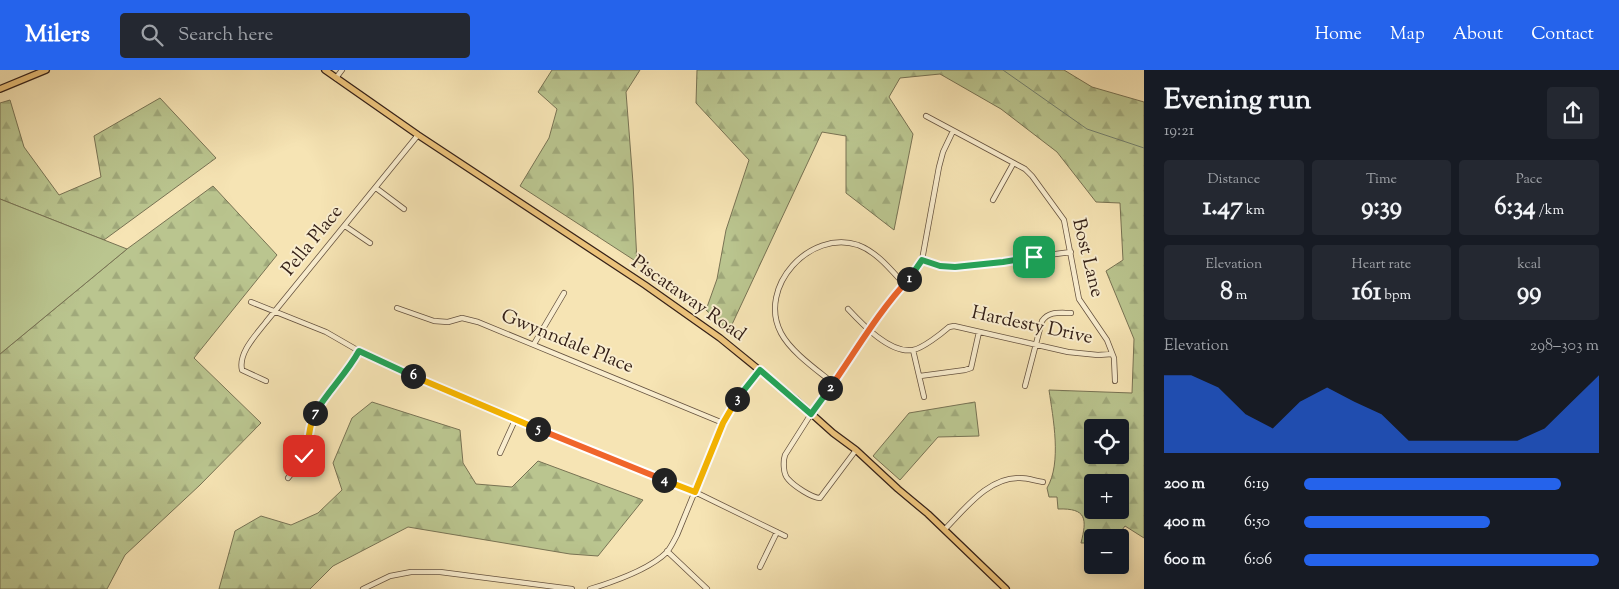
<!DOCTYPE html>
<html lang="en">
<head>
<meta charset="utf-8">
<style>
	body { margin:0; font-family:"Sorts Mill Goudy",serif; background:#242831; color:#f1f3f6; height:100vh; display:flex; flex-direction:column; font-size:19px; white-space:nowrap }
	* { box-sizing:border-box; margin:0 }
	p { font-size:16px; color:#9ea1a6 }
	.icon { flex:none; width:28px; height:28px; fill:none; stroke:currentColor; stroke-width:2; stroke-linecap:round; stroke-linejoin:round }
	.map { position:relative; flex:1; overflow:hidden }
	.sheet { display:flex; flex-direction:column; background:#171b24; width:475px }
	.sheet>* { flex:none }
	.controls { position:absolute; left:1084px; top:349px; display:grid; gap:10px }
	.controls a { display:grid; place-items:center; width:45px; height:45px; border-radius:5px; background:#171b24; box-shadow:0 2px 12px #0003; font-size:25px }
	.pin { position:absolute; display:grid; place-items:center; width:42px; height:42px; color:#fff; margin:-21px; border-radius:10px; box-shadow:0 2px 8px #0006 }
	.km { position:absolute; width:25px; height:25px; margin:-12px; border-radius:50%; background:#222; color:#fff; font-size:14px; line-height:25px; text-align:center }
	.round { display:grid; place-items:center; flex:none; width:52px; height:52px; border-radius:5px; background:#242831 }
	.overview { display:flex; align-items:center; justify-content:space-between; height:85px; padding:0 20px }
	h1 { font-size:28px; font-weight:800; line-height:38px }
	.metrics { display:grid; grid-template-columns:repeat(3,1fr); gap:8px; height:85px; padding:5px 20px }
	.metrics div { display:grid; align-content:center; border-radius:5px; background:#242831; text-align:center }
	.metrics b { font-size:25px; font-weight:800 }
	.metrics small { font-size:14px; font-weight:400 }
	.metrics p { font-size:14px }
	.chart { height:140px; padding:10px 20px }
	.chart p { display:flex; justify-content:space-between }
	.chart svg { width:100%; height:90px; margin-top:5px; fill:#2563eb; opacity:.7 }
	ul { padding:0 20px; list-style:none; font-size:16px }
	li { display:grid; grid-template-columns:80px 60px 1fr; align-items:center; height:38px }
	li i { height:12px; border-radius:6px; background:#2563eb }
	header { display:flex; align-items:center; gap:30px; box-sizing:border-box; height:70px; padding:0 25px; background:#2563eb; color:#fff }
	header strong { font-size:24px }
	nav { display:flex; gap:28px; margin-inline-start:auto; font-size:18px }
	.search { width:350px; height:45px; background:#242831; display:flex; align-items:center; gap:12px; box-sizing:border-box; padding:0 18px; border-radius:5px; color:#9ea1a6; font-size:19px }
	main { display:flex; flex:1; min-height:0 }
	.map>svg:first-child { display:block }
	.forest { fill:url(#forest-firs); stroke:#787354; fill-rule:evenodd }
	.park { fill:#bac58f; stroke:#787354 }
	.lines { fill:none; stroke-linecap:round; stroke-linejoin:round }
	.stream { stroke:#74806e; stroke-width:1 }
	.minor-casing { stroke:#65523f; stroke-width:6 }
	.major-casing { stroke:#352118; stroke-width:8 }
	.minor { stroke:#f9edce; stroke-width:4.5 }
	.major { stroke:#ebc27a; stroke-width:5.5 }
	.split-1-casing { stroke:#fff; stroke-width:10 }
	.split-2-casing { stroke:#fff; stroke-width:10 }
	.split-3-casing { stroke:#fff; stroke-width:10 }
	.split-4-casing { stroke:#fff; stroke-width:10 }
	.split-5-casing { stroke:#fff; stroke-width:10 }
	.split-6-casing { stroke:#fff; stroke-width:10 }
	.split-7-casing { stroke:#fff; stroke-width:10 }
	.split-8-casing { stroke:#fff; stroke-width:10 }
	.split-1 { stroke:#22a559; stroke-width:6 }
	.split-2 { stroke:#f0652b; stroke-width:6 }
	.split-3 { stroke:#22a559; stroke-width:6 }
	.split-4 { stroke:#f5b400; stroke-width:6 }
	.split-5 { stroke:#f0652b; stroke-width:6 }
	.split-6 { stroke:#f5b400; stroke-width:6 }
	.split-7 { stroke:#22a559; stroke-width:6 }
	.split-8 { stroke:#f5b400; stroke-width:6 }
	.labels { text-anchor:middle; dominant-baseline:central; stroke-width:4; stroke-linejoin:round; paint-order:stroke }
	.street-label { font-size:19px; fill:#352118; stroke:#f9edce }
</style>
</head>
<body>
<header>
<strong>Milers</strong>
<div class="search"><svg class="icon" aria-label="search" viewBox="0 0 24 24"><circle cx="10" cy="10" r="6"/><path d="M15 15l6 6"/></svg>Search here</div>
<nav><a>Home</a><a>Map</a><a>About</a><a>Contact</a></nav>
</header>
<main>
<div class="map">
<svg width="1144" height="519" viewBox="0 0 1144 519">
	<defs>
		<pattern id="forest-firs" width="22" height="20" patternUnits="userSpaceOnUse" patternTransform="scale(1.25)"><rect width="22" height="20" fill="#bac58f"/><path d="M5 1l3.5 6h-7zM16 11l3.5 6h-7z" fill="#a0a97b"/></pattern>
	</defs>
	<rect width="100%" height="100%" fill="#f6e4b4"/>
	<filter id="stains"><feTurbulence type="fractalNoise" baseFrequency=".004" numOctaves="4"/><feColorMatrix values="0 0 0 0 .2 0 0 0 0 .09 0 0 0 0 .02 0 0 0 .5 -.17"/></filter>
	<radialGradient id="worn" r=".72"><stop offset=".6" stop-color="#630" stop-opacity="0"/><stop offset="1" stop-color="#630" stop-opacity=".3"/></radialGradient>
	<path class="forest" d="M 552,0 L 640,0 L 626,22 L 633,113 L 637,192 L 520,116 L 549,68 L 557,39 L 538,22 Z
		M 697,0 L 1064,0 L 1092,17 L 1144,32 L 1144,468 L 1125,456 L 1117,467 L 1092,468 L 1092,473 L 1081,473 C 1087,449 1087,438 1058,439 L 1057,427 L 1049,427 L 1047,418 C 1062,393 1053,348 1049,320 L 1132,323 L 1134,269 L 1106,201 L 1123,190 L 1120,133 L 1096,132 L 1057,82 L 1001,39 L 940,4 L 900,8 L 889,27 L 913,64 L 894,160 L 846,123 L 846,66 L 822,62 L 728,263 L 706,240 L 717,209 L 726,160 L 749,90 L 696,33 ZM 1092,358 L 1120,358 L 1120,385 L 1092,385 ZM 1092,412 L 1120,412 L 1120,440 L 1092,440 Z
		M 160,28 L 216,88 L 104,170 L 0,129 L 0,33 L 10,30 L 24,77 L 59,125 L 101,107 L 94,66 Z
		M 213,116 L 277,185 L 194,288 L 261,353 L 200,415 L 125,485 L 107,519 L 0,519 L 0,284 L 127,179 Z
		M 372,332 L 460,360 L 463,393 L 476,414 L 512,417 L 538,391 L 643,430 L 598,486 L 570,484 L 408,457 L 333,496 L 310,519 L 219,519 L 235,461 L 261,446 L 291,455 L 318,443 L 342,420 L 333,393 L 352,348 Z
		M 975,332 L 979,366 L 938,367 L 900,410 L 873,386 L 909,343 Z"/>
	<path class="park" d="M 0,129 L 127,179 L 0,284 Z"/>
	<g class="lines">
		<path class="stream" d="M 1003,0 L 1087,59 L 1144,78"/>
		<defs>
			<path id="minor" d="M 336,8 L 342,0
				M 926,46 L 1025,99 L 1032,106 L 1064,150 L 1079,229 L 1107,270 L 1114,288 L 1115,311
				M 376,118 L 404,139
				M 993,130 L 1013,94
				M 345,156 L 370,173
				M 922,190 L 941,196 L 955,197 L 1071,182
				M 251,232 L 326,262 L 359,281 L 440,319 L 695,422 L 785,466
				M 397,238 L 434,251 L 448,252 L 462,248 L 478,252 L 723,353
				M 848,239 C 862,254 890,284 913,280 C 923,278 941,264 949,257 L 954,256 L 1068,282 L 1098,285 L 1112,284
				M 534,274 L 564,223
				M 913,280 L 924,327
				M 920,306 L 965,300 L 971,298 L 979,262
				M 266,311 L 242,300 C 238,283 256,265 266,252 L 418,65
				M 833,313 C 817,300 791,282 781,263 C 757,217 810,159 858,175 C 877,182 891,200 904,214
				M 1025,316 L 1042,251 C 1049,241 1059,243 1071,243
				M 856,380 L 820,428 C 812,428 794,416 788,409 C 783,404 783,391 785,385 L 811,344 L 855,283 L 868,260 L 913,205 L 922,190 L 939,97 L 943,82 L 953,61
				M 500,383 L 515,350
				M 288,408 C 296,399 303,390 307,378 C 310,367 309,355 314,344 C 325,321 347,304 359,281
				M 945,459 C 965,439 988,407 1020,408 C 1028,408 1036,411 1043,412
				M 667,481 L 707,519
				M 760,497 L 777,462
				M 363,519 L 390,506 L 411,502 L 440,502 L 572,519
				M 590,519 C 613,512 650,499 667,482 C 671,477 674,471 677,465 L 723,353 L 738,327 L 760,300"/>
			<path id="major" d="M 325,0 L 418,65 L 645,215 L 720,268 L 795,329 L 833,363 L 856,380 L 898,419 L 928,444 L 1006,519
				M 0,19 L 46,0"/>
		</defs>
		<use href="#minor" class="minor-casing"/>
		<use href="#major" class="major-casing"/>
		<use href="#minor" class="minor"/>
		<use href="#major" class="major"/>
	</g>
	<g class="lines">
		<defs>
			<path id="split-1" d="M 909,209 L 922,190 L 940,196 L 955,197 L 1003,192 L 1034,187"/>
			<path id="split-2" d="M 830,318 C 856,281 878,242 909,209"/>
			<path id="split-3" d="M 737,329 L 760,300 L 811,344 L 830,318"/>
			<path id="split-4" d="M 664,410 L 695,422 L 723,353 L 737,329"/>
			<path id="split-5" d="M 538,359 L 664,410"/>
			<path id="split-6" d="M 413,306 L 538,359"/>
			<path id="split-7" d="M 315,343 C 328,321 347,303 359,281 L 413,306"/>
			<path id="split-8" d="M 304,386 C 310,372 308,356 315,343"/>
		</defs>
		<use href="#split-1" class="split-1-casing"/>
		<use href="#split-2" class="split-2-casing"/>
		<use href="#split-3" class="split-3-casing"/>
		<use href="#split-4" class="split-4-casing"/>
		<use href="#split-5" class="split-5-casing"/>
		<use href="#split-6" class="split-6-casing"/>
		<use href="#split-7" class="split-7-casing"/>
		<use href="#split-8" class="split-8-casing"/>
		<use href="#split-1" class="split-1"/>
		<use href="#split-2" class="split-2"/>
		<use href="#split-3" class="split-3"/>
		<use href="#split-4" class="split-4"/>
		<use href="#split-5" class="split-5"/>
		<use href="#split-6" class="split-6"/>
		<use href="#split-7" class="split-7"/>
		<use href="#split-8" class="split-8"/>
	</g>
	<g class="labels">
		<g class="street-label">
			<text transform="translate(313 171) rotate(-51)">Pella Place</text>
			<text transform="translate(1087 188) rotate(76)">Bost Lane</text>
			<text transform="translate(688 229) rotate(35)">Piscataway Road</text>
			<text transform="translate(1032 256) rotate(12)">Hardesty Drive</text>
			<text transform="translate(567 272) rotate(22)">Gwynndale Place</text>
		</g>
	</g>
	<rect width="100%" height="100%" filter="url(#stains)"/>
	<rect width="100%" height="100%" fill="url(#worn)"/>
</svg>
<div class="controls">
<a><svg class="icon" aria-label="locate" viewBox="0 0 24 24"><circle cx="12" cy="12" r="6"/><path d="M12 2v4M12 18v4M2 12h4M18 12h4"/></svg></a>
<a>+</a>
<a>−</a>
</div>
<div class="pin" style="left:1034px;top:187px;background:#1e9e55"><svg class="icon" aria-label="arrive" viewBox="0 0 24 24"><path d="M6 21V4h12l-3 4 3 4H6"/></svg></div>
<div class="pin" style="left:304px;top:386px;background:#d93025"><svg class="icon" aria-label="check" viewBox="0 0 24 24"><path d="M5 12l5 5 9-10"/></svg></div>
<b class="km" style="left:909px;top:209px">1</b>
<b class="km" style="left:830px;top:318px">2</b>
<b class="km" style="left:737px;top:329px">3</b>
<b class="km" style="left:664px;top:410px">4</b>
<b class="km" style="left:538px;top:359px">5</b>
<b class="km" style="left:413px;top:306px">6</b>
<b class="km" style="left:315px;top:343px">7</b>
</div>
<section class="sheet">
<div class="overview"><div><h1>Evening run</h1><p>19:21</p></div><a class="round"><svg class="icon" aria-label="share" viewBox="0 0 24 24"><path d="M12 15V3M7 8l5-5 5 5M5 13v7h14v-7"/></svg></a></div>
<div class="metrics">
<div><p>Distance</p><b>1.47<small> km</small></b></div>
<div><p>Time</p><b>9:39</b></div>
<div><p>Pace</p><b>6:34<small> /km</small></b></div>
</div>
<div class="metrics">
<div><p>Elevation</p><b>8<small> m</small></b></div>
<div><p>Heart rate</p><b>161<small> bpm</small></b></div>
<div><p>kcal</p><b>99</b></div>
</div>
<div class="chart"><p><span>Elevation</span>298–303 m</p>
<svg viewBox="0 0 160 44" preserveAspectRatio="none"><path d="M0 44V6L10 6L20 12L30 25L40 32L50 19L60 12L70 19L80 25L90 38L100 38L110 38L120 38L130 38L140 32L150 19L160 6V44z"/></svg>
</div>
<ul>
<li><b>200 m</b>6:19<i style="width:87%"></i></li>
<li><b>400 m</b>6:50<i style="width:63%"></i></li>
<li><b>600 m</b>6:06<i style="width:100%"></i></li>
</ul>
</section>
</main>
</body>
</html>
